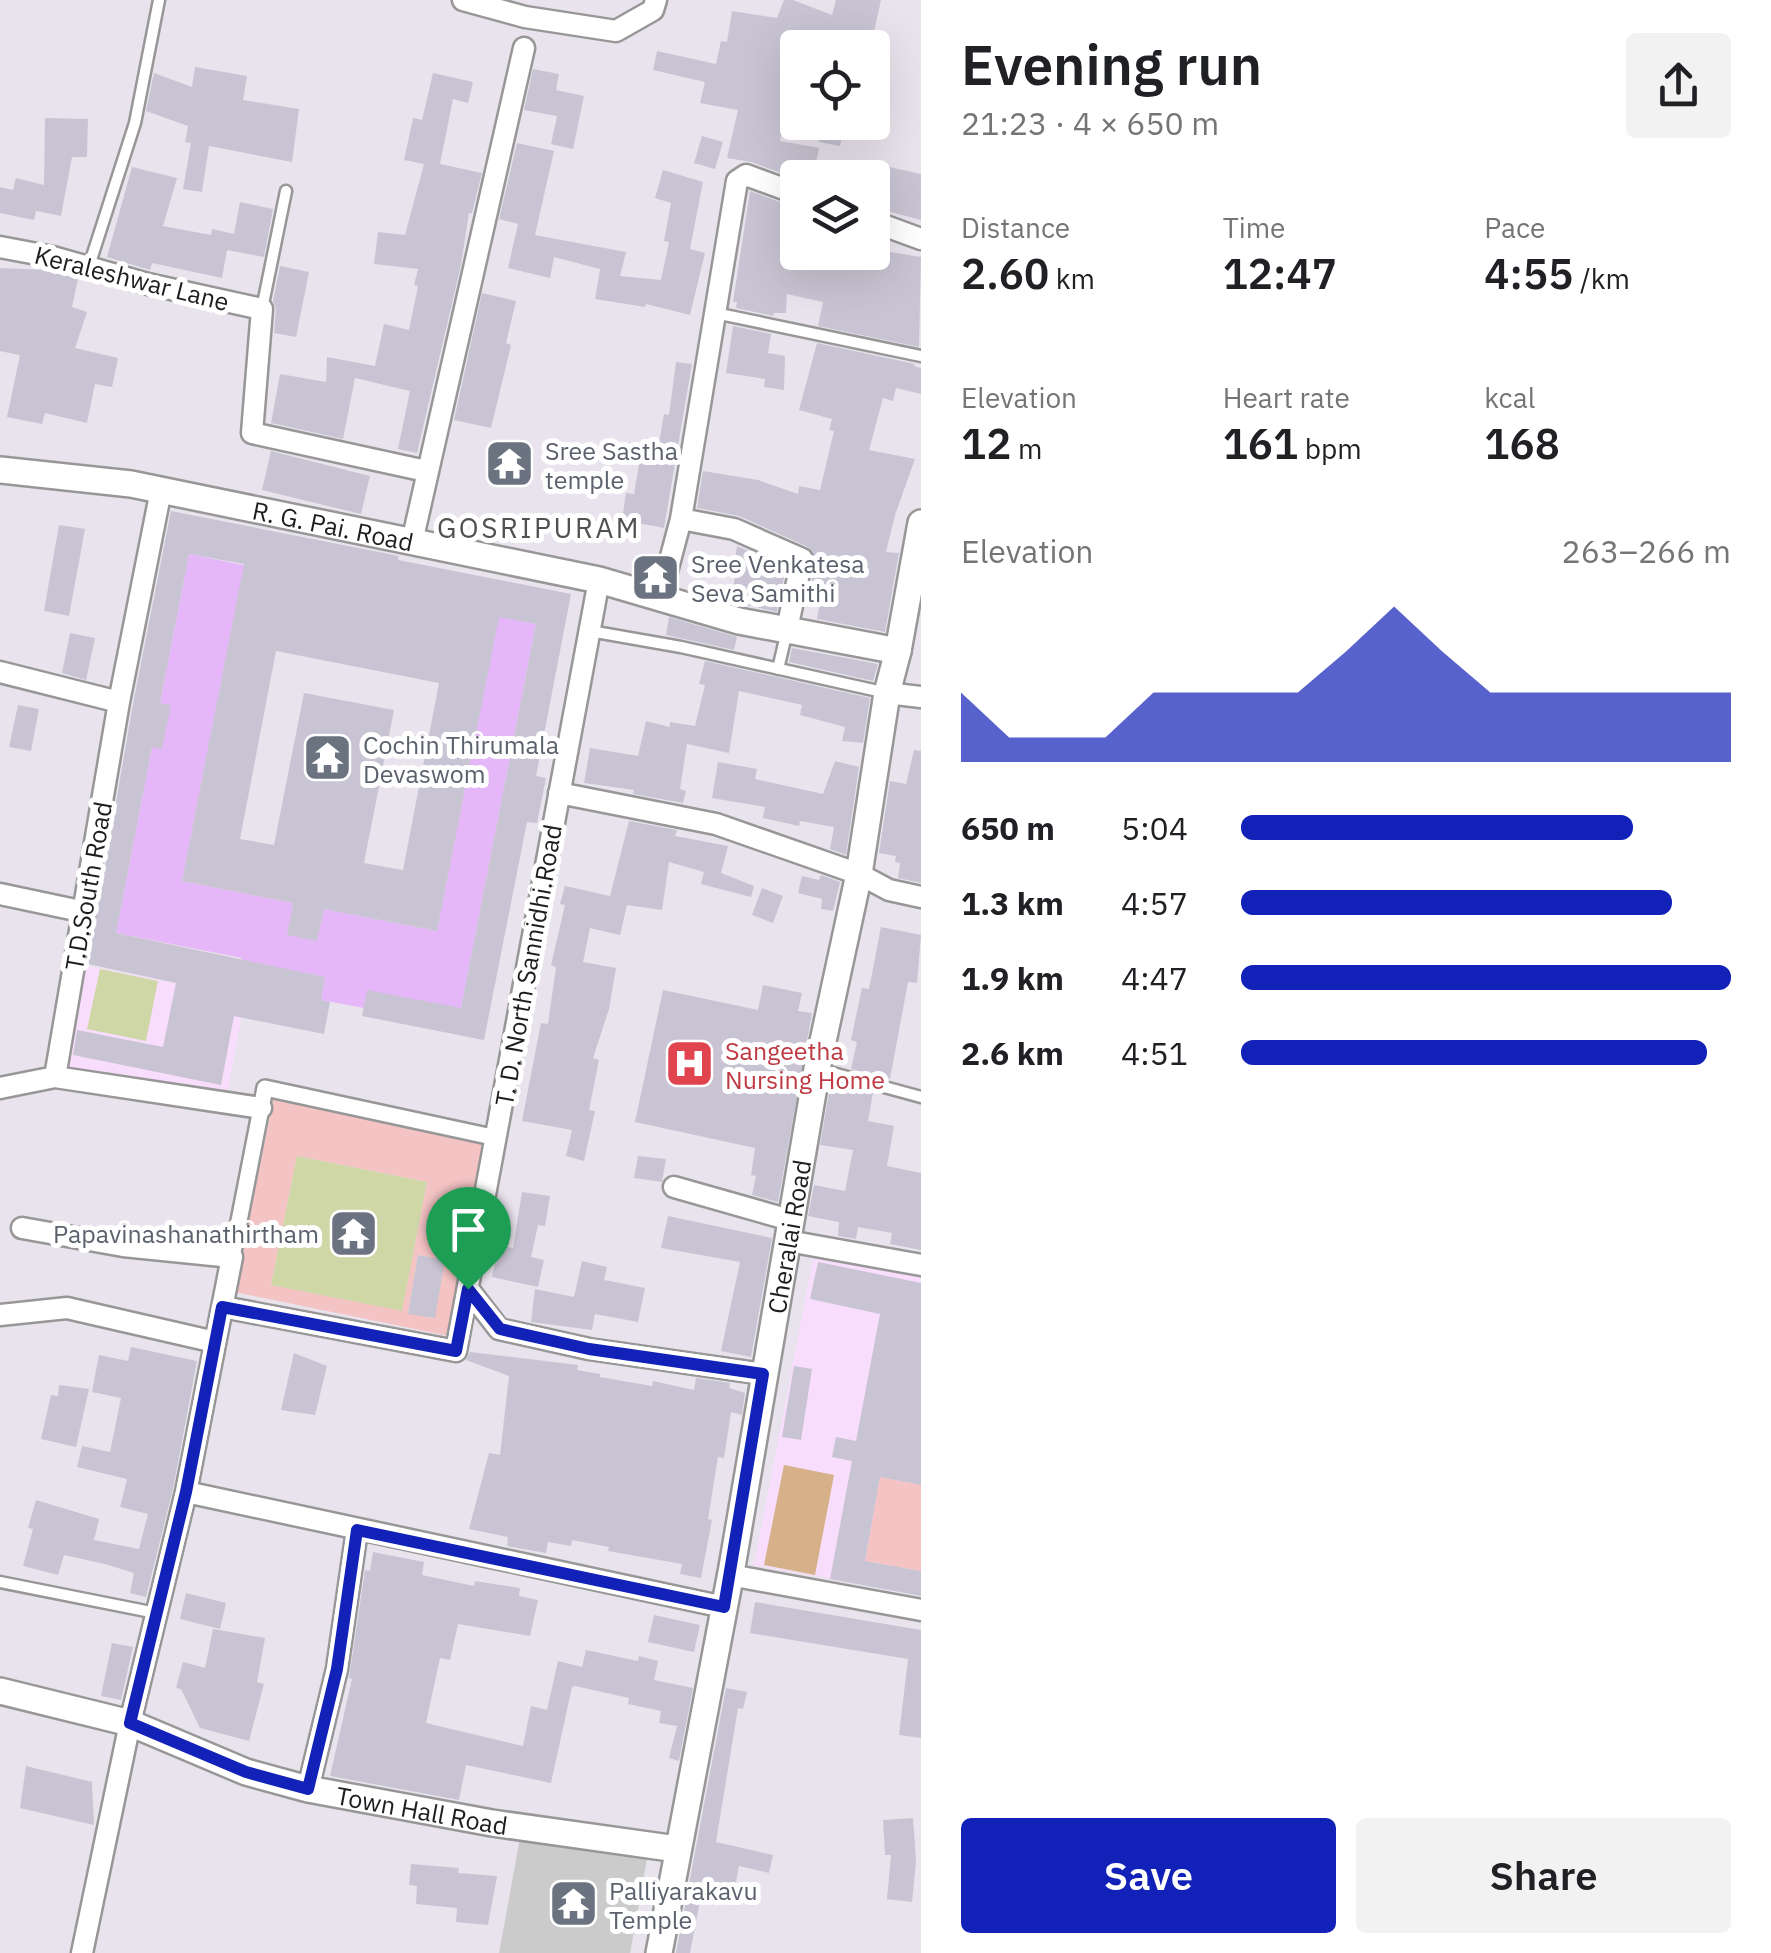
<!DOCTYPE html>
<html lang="en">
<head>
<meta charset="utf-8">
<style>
	body { margin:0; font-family:"IBM Plex Sans",sans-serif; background:#f2f2f2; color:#202124; height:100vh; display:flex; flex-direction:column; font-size:38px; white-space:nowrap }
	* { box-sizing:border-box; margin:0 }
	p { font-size:32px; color:#757577 }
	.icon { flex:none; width:55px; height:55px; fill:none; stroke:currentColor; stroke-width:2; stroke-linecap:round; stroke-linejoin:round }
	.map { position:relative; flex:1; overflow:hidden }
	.panel { display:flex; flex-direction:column; background:#fff; width:850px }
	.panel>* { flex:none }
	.buttons { position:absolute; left:780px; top:30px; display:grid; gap:20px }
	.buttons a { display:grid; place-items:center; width:110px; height:110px; border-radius:10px; background:#fff; box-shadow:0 10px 40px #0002; font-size:50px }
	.pin { position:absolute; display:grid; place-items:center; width:85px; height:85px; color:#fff; margin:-102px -42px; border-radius:50% 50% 50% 0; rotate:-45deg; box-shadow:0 0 10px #0007 }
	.pin .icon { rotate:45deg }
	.round { display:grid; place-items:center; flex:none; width:105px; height:105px; border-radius:10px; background:#f2f2f2 }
	.overview { display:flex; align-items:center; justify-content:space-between; height:170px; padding:0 40px }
	h1 { font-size:55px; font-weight:600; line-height:75px }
	.figures { display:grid; grid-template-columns:repeat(3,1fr); gap:15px; height:170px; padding:10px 40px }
	.figures div { display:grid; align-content:center }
	.figures b { font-size:42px; font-weight:600 }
	.figures small { font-size:28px; font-weight:400 }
	.figures p { font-size:28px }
	.chart { height:280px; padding:20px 40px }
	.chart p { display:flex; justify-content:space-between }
	.chart svg { width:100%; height:180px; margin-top:10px; fill:#1221b7; opacity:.7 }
	.action { display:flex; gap:20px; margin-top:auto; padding:20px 40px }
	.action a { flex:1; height:115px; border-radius:10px; background:#1221b7; color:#fff; font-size:40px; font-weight:600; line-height:115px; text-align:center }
	.action a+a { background:#f2f2f2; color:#202124 }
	ul { padding:0 40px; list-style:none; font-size:32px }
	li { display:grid; grid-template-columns:160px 120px 1fr; align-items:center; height:75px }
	li i { height:25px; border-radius:12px; background:#1221b7 }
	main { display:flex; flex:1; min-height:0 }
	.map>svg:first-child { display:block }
	.education { fill:#f9ddfc }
	.religious { fill:#cbcbcb }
	.sand { fill:#e5b6f8; fill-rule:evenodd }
	.park { fill:#f4c3c4; fill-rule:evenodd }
	.pitch { fill:#d5b088 }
	.water { fill:#d0d7a7; fill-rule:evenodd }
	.building { fill:#c9c4d3; fill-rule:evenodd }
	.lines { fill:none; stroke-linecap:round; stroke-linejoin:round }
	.service-casing { stroke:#979797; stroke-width:15 }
	.pedestrian-casing { stroke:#979797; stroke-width:20 }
	.minor-casing { stroke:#979797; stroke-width:25 }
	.tertiary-casing { stroke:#979797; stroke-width:30 }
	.service { stroke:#fff; stroke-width:10 }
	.pedestrian { stroke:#fff; stroke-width:15 }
	.minor { stroke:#fff; stroke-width:20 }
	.tertiary { stroke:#fff; stroke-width:25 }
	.route-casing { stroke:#fff; stroke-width:20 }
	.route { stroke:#1221b7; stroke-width:12 }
	.labels { text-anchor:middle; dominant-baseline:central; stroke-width:10; stroke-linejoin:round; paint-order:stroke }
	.street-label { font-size:25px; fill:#1d1d1d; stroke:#fff }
	.worship-label { font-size:25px; fill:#5b616d; stroke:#fff; text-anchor:start }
	.health-label { font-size:25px; fill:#be3a42; stroke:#fff; text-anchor:start }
	.neighbourhood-label { font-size:28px; letter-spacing:2.5px; fill:#505050; stroke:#fff }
</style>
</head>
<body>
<main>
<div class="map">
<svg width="921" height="1953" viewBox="0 0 921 1953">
	<rect width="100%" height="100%" fill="#e9e3ed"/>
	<path class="education" d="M 81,965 L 245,997 L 227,1096 L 63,1069 Z
		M 815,1249 L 921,1271 L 921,1594 L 754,1565 Z"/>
	<path class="religious" d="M 520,1838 L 648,1854 L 630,1953 L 499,1953 Z"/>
	<path class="sand" d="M 189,554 L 536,624 L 461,1008 L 364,1008 L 321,1000 L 325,977 L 256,963 L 237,986 L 242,958 L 116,933 L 152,747 L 162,748 L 170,706 L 160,703 ZM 239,591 L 494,640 L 437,931 L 324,909 L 317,940 L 288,935 L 293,903 L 182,881 Z"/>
	<path class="park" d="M 274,1097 L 489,1141 L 449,1336 L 234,1292 ZM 297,1156 L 427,1182 L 402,1310 L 271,1285 ZM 418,1255 L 445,1260 L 434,1318 L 408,1313 Z
		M 880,1477 L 921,1485 L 921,1571 L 865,1561 Z"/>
	<path class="pitch" d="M 784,1465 L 834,1475 L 815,1575 L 764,1565 Z"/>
	<path class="water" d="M 100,969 L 158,981 L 146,1041 L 87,1029 Z
		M 297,1156 L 427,1182 L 402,1311 L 271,1285 ZM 340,1214 L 374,1221 L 368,1252 L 334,1246 Z"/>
	<path class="building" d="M 784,0 L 793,0 L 832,15 L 836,0 L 881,0 L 871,45 L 800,30 L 797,48 L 794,47 L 783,95 L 787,96 L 780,141 L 819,148 L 813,178 L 798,179 L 751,162 L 727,158 L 738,110 L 700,103 L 705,82 L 653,70 L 657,51 L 716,64 L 721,41 L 727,42 L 732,11 L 777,18 Z
		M 195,67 L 247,76 L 243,100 L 299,109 L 292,162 L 209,146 L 202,192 L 183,189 L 191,143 L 185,142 L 188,126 L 146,111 L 154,73 L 192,87 Z
		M 533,69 L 559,74 L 556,90 L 584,96 L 573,149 L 551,144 L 557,116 L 524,110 Z
		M 433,73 L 473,82 L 468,103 L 453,99 L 440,164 L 482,173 L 472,213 L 469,213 L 461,265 L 417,453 L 398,449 L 410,391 L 355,378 L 343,439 L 271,423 L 280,374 L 326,382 L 327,357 L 375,366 L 384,324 L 409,330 L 418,286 L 414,285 L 418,269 L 374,264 L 378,232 L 405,235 L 424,164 L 404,160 L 413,118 L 422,120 Z
		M 45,118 L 88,119 L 87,157 L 72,157 L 61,216 L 36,211 L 34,220 L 0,213 L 0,187 L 13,190 L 16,178 L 44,185 Z
		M 823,122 L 845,122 L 840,146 L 819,142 Z
		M 702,136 L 723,142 L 715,169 L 694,163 Z
		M 517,143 L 554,151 L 535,235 L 626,252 L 620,276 L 661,280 L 669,242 L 664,241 L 671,203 L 655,198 L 663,170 L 703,182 L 690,249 L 705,253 L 690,315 L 646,304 L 645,307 L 595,299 L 600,269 L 554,257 L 550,278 L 508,268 L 518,224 L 499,219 Z
		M 885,166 L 921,174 L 921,220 L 876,208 Z
		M 132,167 L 177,178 L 163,226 L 211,235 L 212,229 L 234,234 L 240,202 L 273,209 L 264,257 L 227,250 L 222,278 L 152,263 L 150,270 L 107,257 Z
		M 750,191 L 793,207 L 783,252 L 872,252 L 872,249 L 921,257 L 919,347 L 818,326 L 823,302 L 787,294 L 786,313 L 774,313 L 773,316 L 736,308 L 737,302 L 733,302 Z
		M 280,266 L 309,272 L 296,337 L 274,333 L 276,309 L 273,301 Z
		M 0,268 L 45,270 L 78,279 L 72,307 L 87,312 L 75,348 L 118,358 L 112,387 L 95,384 L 87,423 L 45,413 L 42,424 L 7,417 L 20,355 L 0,351 Z
		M 482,293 L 516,301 L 506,343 L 511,345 L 491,428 L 454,420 Z
		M 733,326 L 771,334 L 768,353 L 785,356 L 784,390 L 764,387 L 765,379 L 726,373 Z
		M 817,343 L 915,364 L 914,366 L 921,368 L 921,394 L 896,388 L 893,401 L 883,398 L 869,450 L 915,459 L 895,515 L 886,552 L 899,553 L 885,632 L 817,619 L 821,596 L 809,593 L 816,561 L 808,547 L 739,516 L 697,508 L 703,471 L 758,480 L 798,494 L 799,486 L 820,490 L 834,431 L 829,430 L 832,419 L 799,410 Z
		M 676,362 L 692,364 L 664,528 L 622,520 L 626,493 L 634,494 L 642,446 L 658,449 L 664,414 L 669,415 Z
		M 271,451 L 370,476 L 361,514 L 262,490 Z
		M 171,511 L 399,556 L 398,560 L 571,594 L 536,776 L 546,778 L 537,823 L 527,822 L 484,1040 L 362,1016 L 367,990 L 461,1008 L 536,624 L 499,617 L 437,931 L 324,909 L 317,941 L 287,935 L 293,903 L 182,881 L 244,564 L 189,554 L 160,703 L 171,705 L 162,749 L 152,747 L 116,933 L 325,977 L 321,1000 L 330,1002 L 324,1034 L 234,1016 L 221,1085 L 73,1055 L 77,1030 L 163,1047 L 176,983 L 88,964 L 133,704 ZM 276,651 L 439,683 L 403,870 L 364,863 L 394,710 L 304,693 L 274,845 L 240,839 Z
		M 59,525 L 85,529 L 69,616 L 44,611 Z
		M 737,546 L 786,567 L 777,612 L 730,601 L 736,573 L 733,573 Z
		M 669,617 L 737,637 L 734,650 L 666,635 Z
		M 70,633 L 95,638 L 86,680 L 62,673 Z
		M 792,648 L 878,664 L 873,681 L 789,662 Z
		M 705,661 L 870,698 L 863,743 L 842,741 L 845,727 L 800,715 L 802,705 L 739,691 L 729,753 L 687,744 L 680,789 L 686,791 L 683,803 L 633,794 L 634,790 L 584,783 L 590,748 L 638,756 L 646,721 L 670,727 L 670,722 L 695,726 L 705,685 L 699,684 Z
		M 18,705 L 39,709 L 31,751 L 9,747 Z
		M 914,750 L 921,751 L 921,883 L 898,878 L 900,863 L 895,862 L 896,856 L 879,853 L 890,781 L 906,784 Z
		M 835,761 L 859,767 L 846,855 L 830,849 L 834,827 L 800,821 L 799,826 L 763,818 L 765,807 L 712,798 L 718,762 L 757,769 L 755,779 L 823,794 Z
		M 629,821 L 677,830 L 675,836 L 728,846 L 721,873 L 754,886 L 751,897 L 701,884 L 704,872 L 669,862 L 662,910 L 627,905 L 620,935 L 590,928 L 583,962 L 616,968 L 609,1009 L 593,1058 L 599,1060 L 589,1110 L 595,1111 L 584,1161 L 566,1156 L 572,1130 L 522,1121 L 541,1023 L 548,1024 L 556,967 L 551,965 L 565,905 L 560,904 L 565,886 L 610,896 Z
		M 821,875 L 840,882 L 833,911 L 821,909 L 822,899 L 798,893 L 802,876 L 819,880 Z
		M 762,888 L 783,896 L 773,923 L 752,915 Z
		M 881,927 L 921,935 L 917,983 L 908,982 L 890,1079 L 851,1069 L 857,1042 L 851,1040 L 862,988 L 869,989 Z
		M 763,985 L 802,993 L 798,1011 L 812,1013 L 778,1202 L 752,1195 L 756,1176 L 751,1175 L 755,1148 L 635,1122 L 663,990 L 758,1010 Z
		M 831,1082 L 873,1093 L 868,1121 L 894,1126 L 887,1166 L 921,1173 L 921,1250 L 890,1244 L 892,1233 L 858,1227 L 856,1239 L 838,1236 L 839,1222 L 808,1216 L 814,1185 L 845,1191 L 853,1150 L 820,1145 Z
		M 638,1156 L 666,1159 L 662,1182 L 634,1178 Z
		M 522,1192 L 550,1196 L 545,1226 L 538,1225 L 531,1257 L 544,1260 L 538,1287 L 492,1277 L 499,1245 L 513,1248 Z
		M 340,1214 L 374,1221 L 368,1253 L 334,1246 Z
		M 668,1216 L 772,1238 L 751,1357 L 721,1351 L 740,1262 L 661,1248 Z
		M 418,1255 L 445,1260 L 435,1318 L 408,1314 Z
		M 582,1261 L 607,1267 L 604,1280 L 645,1288 L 638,1322 L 595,1314 L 592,1330 L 531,1322 L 535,1289 L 574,1297 Z
		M 818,1262 L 921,1283 L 921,1485 L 880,1477 L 865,1561 L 921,1571 L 921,1596 L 830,1579 L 852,1461 L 832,1457 L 836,1437 L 856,1441 L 880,1314 L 810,1299 Z
		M 131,1347 L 197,1361 L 173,1489 L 146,1597 L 130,1593 L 134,1573 L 105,1564 L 64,1555 L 58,1575 L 23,1566 L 33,1529 L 28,1528 L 36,1500 L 99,1519 L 94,1540 L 139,1549 L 148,1514 L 120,1507 L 127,1479 L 77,1467 L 82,1446 L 110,1452 L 121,1398 L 92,1392 L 99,1355 L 128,1361 Z
		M 470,1352 L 578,1365 L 577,1370 L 600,1374 L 600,1377 L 652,1386 L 653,1381 L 694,1390 L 696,1378 L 730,1383 L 729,1388 L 745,1393 L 742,1415 L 731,1412 L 724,1458 L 718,1457 L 708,1519 L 712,1520 L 701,1578 L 680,1574 L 682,1564 L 608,1551 L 609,1547 L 572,1540 L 571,1546 L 548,1542 L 546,1553 L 507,1546 L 508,1537 L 469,1529 L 489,1453 L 500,1455 L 509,1376 L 466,1360 Z
		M 294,1353 L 327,1366 L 315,1415 L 281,1410 Z
		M 794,1366 L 812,1369 L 801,1440 L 782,1437 Z
		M 59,1385 L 89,1389 L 76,1447 L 41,1439 L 51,1395 L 58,1396 Z
		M 373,1552 L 424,1562 L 422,1575 L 474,1586 L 475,1581 L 520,1588 L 519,1596 L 538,1600 L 530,1636 L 458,1624 L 450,1660 L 440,1658 L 426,1723 L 523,1746 L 531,1706 L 547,1710 L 558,1661 L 582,1667 L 586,1650 L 638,1661 L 639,1656 L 658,1661 L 654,1680 L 693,1688 L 679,1761 L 669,1758 L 677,1726 L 659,1723 L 661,1711 L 628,1704 L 629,1698 L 575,1686 L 572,1687 L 551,1783 L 466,1765 L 459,1800 L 330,1776 L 352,1679 L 349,1678 L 365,1570 L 370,1571 Z
		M 186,1593 L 226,1603 L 220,1629 L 180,1619 Z
		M 755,1602 L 921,1630 L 921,1738 L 899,1735 L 908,1659 L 750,1633 Z
		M 654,1615 L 700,1625 L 694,1652 L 648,1642 Z
		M 213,1629 L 265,1638 L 257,1682 L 264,1684 L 249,1741 L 200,1728 L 181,1689 L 176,1688 L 183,1662 L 205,1668 Z
		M 112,1643 L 133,1647 L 121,1700 L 101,1696 Z
		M 726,1688 L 747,1692 L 743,1709 L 738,1708 L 716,1842 L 773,1855 L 769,1873 L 739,1866 L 734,1892 L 703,1886 L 690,1953 L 676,1953 Z
		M 26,1766 L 92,1782 L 94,1825 L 20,1808 Z
		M 913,1818 L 916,1861 L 912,1902 L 887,1899 L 891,1855 L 885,1855 L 883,1820 Z
		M 411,1864 L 459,1868 L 458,1873 L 497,1876 L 488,1925 L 456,1922 L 457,1908 L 416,1904 L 417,1886 L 409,1885 Z"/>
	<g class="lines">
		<defs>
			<path id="service" d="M 89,266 L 135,123 L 159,0
				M 262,309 L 286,191
				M 715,313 L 921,356
				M 590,631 L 681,647 L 887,693
				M 778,669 L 787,631
				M 818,1069 L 921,1097
				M 0,1582 L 156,1613"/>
			<path id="pedestrian" d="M 232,1257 L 265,1088 L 497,1138"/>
			<path id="minor" d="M 463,0 L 525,17 L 616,31 L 653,10 L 656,0
				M 872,221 L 921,239
				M 0,247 L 53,257 L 148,284 L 262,309 L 252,433 L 426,471
				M 161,490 L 119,702 L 55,1077 L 261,1108
				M 412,542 L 524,48
				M 660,598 L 681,519
				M 787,629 L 802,559 L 734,529 L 681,519 L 737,181 L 746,175 L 798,194
				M 0,672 L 119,702
				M 887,693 L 921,697
				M 559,793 L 716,824 L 859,874 L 889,890 L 921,897
				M 0,894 L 85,912
				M 0,1088 L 55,1077
				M 674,1187 L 790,1220
				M 22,1228 L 123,1246 L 232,1257 L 186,1492 L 130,1723 L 82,1953
				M 788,1241 L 921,1265
				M 468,1289 L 499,1329 L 589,1349 L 763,1374
				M 223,1307 L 456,1351 L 599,580
				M 0,1315 L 67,1308 L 215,1342
				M 186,1492 L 724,1607
				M 730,1575 L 921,1610
				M 308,1789 L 337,1669 L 357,1530"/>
			<g id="tertiary">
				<path id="s1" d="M 0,470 L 131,484 L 599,580 L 739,621 L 898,651"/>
				<path id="s2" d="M 0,1691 L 130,1723 L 246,1772 L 308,1789 L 492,1823 L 677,1849"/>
				<path id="s3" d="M 659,1953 L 732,1567 L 817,1069 L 859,874 L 887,693 L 898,651 L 921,523"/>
			</g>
		</defs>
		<use href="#service" class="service-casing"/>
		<use href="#pedestrian" class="pedestrian-casing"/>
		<use href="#minor" class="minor-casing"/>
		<use href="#tertiary" class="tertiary-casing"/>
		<use href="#service" class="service"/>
		<use href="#pedestrian" class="pedestrian"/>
		<use href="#minor" class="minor"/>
		<use href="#tertiary" class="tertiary"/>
	</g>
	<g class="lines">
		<defs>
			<path id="route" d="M 468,1289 L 500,1329 L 589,1349 L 763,1374 L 724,1607 L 357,1530 L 337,1669 L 308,1789 L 246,1772 L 130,1723 L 186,1492 L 222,1307 L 456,1351 Z"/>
		</defs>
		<use href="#route" class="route-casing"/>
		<use href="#route" class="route"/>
	</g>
	<defs>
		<symbol id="temple-square" viewBox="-11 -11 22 22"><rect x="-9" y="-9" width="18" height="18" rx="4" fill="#6b7280" stroke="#fff"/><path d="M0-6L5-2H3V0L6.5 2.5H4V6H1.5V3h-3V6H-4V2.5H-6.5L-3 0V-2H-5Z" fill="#fff"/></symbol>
		<symbol id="hospital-square" viewBox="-11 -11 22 22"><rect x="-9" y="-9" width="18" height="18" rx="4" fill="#e0444e" stroke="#fff"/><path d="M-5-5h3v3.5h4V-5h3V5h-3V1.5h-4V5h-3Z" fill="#fff"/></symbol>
	</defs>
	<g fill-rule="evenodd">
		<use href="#temple-square" x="482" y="436" width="55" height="55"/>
		<use href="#temple-square" x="628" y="550" width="55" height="55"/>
		<use href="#temple-square" x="300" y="730" width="55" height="55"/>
		<use href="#hospital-square" x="662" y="1036" width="55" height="55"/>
		<use href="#temple-square" x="326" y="1206" width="55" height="55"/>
		<use href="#temple-square" x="546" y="1876" width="55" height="55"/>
	</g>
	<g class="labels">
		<g class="street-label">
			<text transform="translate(132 278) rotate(14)">Keraleshwar Lane</text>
			<text stroke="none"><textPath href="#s1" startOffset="338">R. G. Pai. Road</textPath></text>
			<text transform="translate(88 886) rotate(-80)">T.D.South Road</text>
			<text transform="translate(528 965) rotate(-80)">T. D. North Sannidhi.Road</text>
			<text stroke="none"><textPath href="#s3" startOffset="728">Cheralai Road</textPath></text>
			<text stroke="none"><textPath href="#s2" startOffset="440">Town Hall Road</textPath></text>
		</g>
		<g class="worship-label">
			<text x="545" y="450">Sree Sastha<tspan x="545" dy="29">temple</tspan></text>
			<text x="691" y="563">Sree Venkatesa<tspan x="691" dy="29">Seva Samithi</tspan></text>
			<text x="363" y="744">Cochin Thirumala<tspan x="363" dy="29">Devaswom</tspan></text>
			<text x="319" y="1233" text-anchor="end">Papavinashanathirtham</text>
			<text x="609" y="1890">Palliyarakavu<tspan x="609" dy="29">Temple</tspan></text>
		</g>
		<g class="health-label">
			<text x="725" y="1050">Sangeetha<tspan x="725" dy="29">Nursing Home</tspan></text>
		</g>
		<g class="neighbourhood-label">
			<text x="539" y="527">GOSRIPURAM</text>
		</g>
	</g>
</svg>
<div class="buttons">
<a><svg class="icon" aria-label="locate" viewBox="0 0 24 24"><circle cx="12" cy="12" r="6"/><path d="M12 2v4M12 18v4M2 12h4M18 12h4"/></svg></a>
<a><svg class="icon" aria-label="layers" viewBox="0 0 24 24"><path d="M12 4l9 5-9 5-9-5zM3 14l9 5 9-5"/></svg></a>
</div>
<div class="pin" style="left:468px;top:1289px;background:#1e9e55"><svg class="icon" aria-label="arrive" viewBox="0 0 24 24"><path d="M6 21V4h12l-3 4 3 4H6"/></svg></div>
</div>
<section class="panel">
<div class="overview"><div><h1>Evening run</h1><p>21:23 · 4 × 650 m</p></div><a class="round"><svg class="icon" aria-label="share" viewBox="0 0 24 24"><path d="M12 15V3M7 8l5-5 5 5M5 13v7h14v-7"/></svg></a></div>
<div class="figures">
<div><p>Distance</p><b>2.60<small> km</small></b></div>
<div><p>Time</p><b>12:47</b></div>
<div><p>Pace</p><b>4:55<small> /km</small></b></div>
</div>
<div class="figures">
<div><p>Elevation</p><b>12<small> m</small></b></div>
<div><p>Heart rate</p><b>161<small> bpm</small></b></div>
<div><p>kcal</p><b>168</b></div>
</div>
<div class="chart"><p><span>Elevation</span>263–266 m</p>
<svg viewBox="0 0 160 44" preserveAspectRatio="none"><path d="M0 44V27L10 38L20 38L30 38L40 27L50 27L60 27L70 27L80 17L90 6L100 17L110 27L120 27L130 27L140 27L150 27L160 27V44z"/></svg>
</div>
<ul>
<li><b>650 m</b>5:04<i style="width:80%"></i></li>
<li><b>1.3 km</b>4:57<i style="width:88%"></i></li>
<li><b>1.9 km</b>4:47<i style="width:100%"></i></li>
<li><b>2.6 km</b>4:51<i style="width:95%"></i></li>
</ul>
<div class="action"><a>Save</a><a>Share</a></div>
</section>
</main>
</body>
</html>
